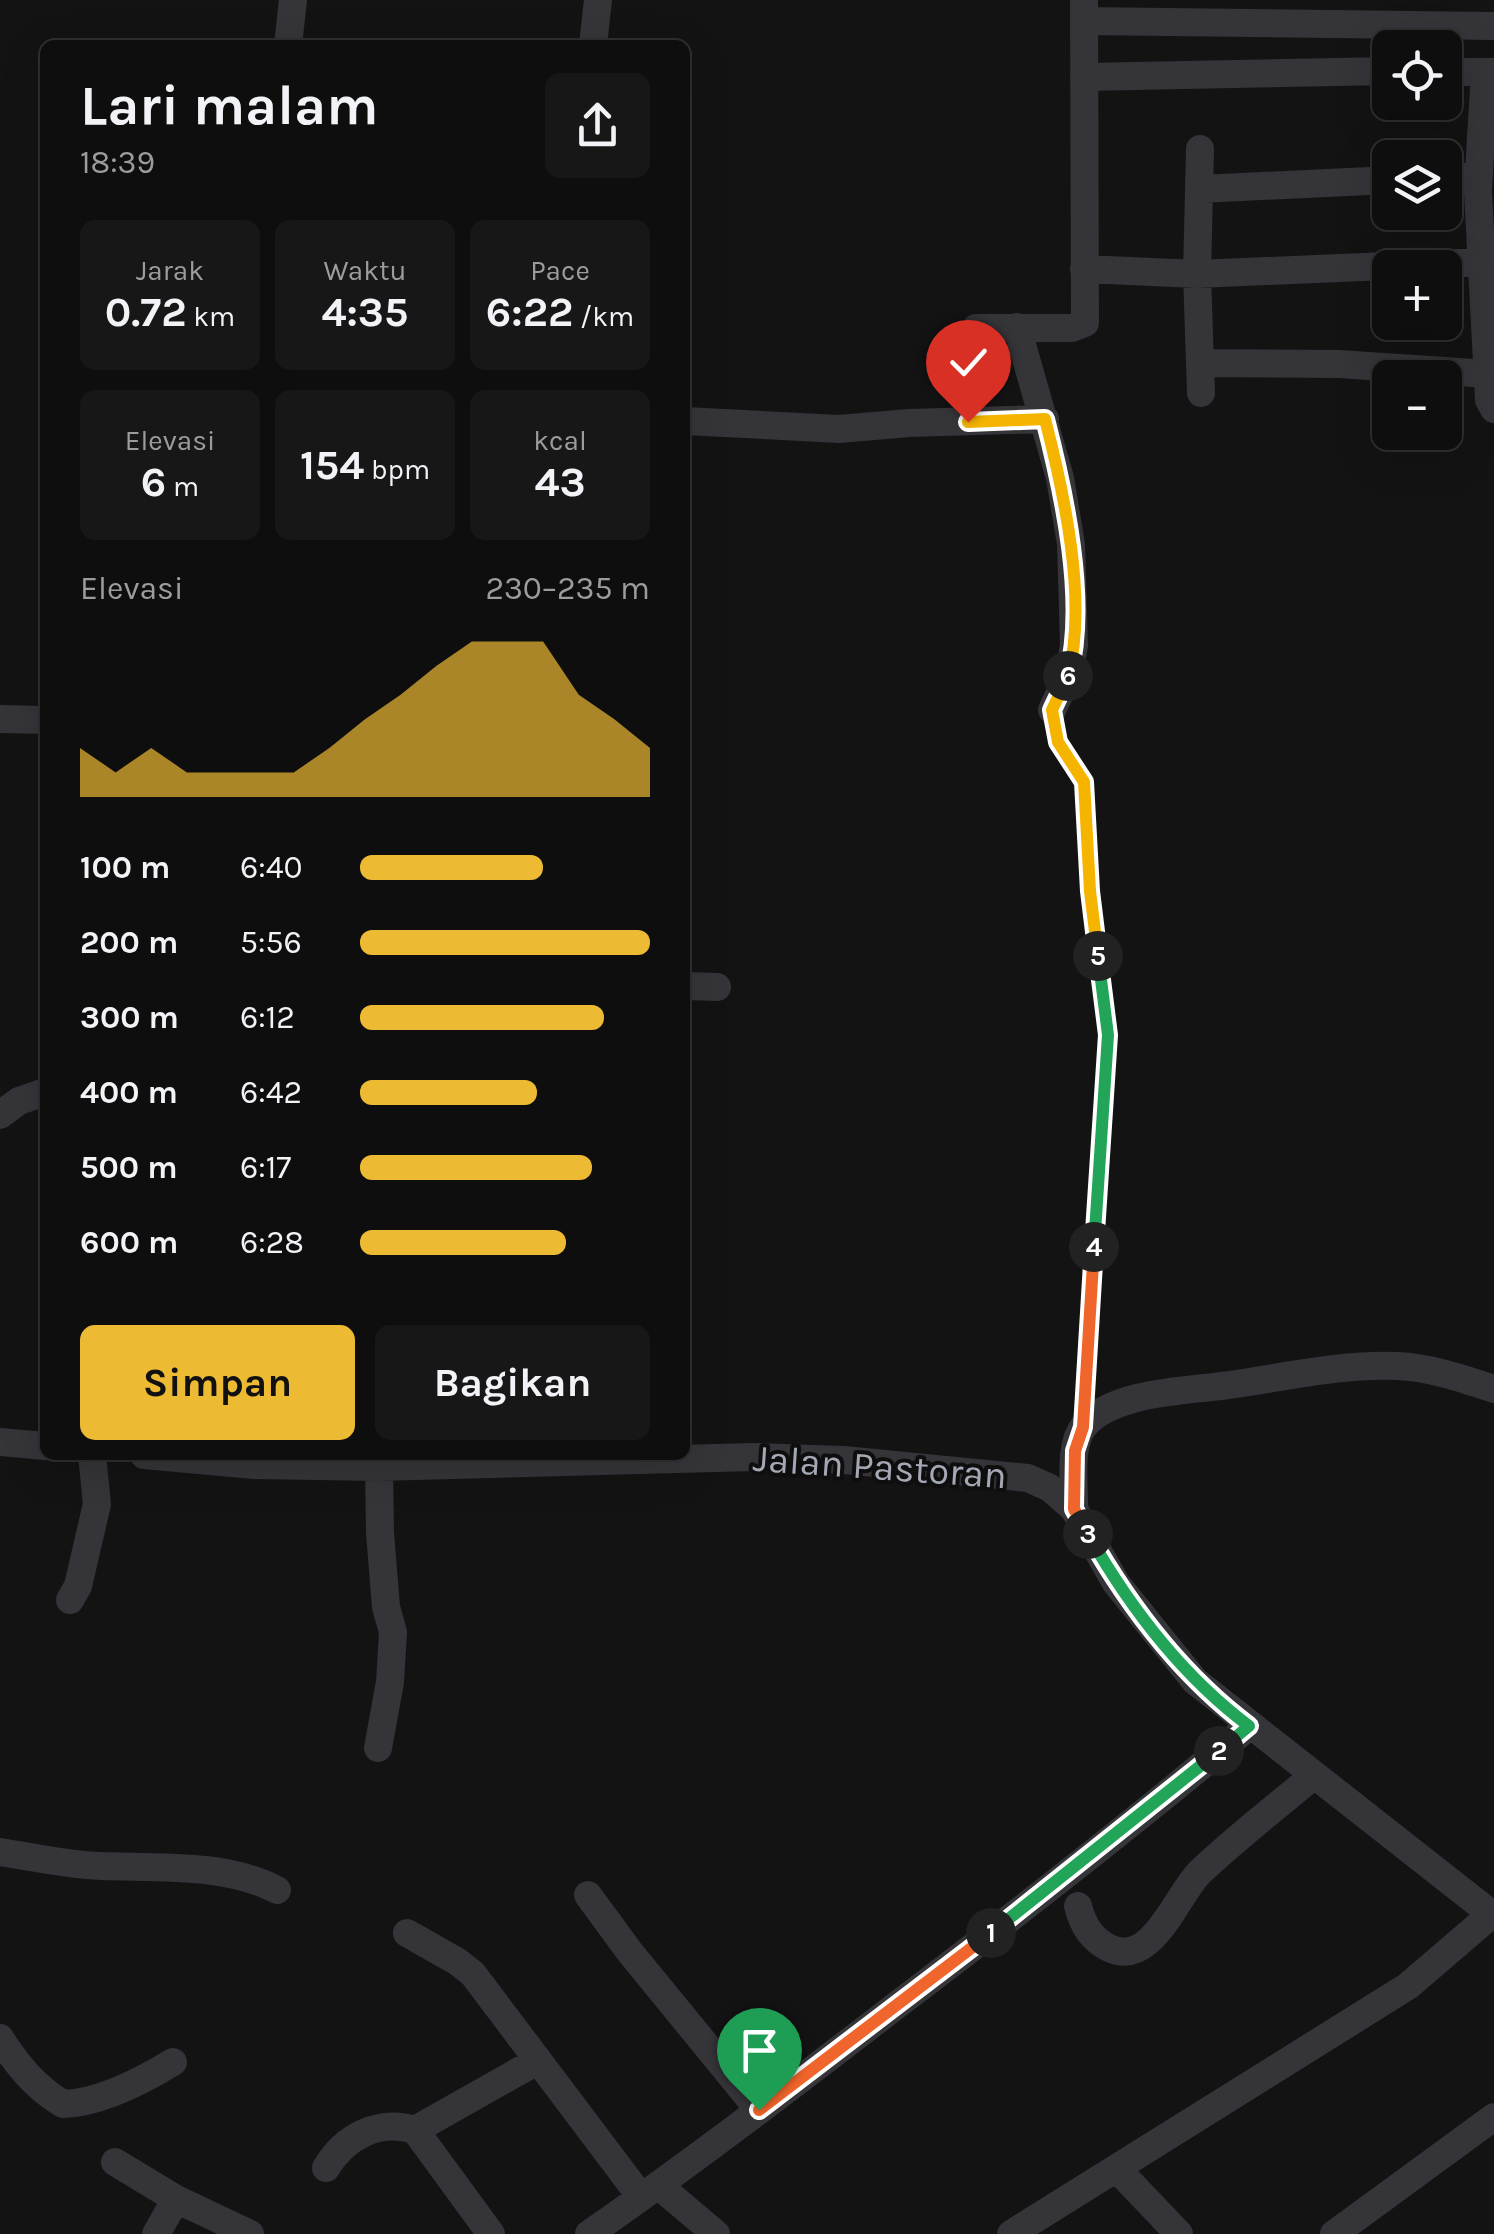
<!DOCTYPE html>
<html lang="id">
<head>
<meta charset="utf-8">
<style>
	body { margin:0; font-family:Karla,sans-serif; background:#171718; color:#f1f3f6; height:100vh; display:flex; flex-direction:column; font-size:38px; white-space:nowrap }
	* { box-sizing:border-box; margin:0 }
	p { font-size:32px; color:#9b9c9e }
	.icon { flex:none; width:55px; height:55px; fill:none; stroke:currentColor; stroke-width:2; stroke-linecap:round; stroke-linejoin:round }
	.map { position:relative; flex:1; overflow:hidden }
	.panel { position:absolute; left:40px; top:40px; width:650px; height:1420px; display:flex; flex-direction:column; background:#0e0e0f; border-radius:15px; box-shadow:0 10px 40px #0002,0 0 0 2px #2e2e2f }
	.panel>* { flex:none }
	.tools { position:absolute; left:1372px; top:30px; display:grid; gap:20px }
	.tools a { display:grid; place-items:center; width:90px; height:90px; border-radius:15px; background:#0e0e0f; box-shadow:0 10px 40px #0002,0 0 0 2px #2e2e2f; font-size:50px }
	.pin { position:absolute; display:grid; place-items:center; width:85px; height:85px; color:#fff; margin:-102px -42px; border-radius:50% 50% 50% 0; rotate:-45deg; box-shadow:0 0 10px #0007 }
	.pin .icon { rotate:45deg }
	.km { position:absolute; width:50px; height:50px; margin:-25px; border-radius:50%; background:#222; color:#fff; font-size:28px; line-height:50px; text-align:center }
	.round { display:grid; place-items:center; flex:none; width:105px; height:105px; border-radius:15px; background:#171718 }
	.headline { display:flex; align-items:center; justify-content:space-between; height:170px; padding:0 40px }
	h1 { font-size:55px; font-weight:700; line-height:75px }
	.figures { display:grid; grid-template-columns:repeat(3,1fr); gap:15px; height:170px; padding:10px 40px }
	.figures div { display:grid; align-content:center; border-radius:15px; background:#171718; text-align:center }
	.figures b { font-size:42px; font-weight:700 }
	.figures small { font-size:28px; font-weight:400 }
	.figures p { font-size:28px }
	.chart { height:280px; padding:20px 40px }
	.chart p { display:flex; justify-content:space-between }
	.chart svg { width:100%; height:180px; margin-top:10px; fill:#ecba33; opacity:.7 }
	.primary-button { display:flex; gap:20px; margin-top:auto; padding:20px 40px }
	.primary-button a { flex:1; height:115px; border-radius:15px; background:#ecba33; color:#111; font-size:40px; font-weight:700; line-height:115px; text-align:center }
	.primary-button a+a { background:#171718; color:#f1f3f6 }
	ul { padding:0 40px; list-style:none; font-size:32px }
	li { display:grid; grid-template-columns:160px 120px 1fr; align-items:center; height:75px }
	li i { height:25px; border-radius:12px; background:#ecba33 }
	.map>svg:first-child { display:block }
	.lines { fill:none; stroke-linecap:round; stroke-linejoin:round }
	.path { stroke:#3a3b40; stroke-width:4; stroke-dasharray:5 8; stroke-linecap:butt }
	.minor { stroke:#343439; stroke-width:28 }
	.split-1-casing { stroke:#fff; stroke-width:20 }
	.split-2-casing { stroke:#fff; stroke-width:20 }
	.split-3-casing { stroke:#fff; stroke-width:20 }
	.split-4-casing { stroke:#fff; stroke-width:20 }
	.split-5-casing { stroke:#fff; stroke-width:20 }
	.split-6-casing { stroke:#fff; stroke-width:20 }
	.split-7-casing { stroke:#fff; stroke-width:20 }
	.split-1 { stroke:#f0652b; stroke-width:12 }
	.split-2 { stroke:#22a559; stroke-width:12 }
	.split-3 { stroke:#22a559; stroke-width:12 }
	.split-4 { stroke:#f0652b; stroke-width:12 }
	.split-5 { stroke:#22a559; stroke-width:12 }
	.split-6 { stroke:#f5b400; stroke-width:12 }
	.split-7 { stroke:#f5b400; stroke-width:12 }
	.labels { text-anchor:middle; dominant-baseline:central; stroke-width:8; stroke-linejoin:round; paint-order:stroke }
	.street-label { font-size:38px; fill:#a4a8b4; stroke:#0e0e0f }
</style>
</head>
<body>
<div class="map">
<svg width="1494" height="2234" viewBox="0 0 1494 2234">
	<rect width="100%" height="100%" fill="#131314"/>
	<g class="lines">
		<path class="path" d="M 1056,734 L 1058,742 L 1084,782 L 1090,891 L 1108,1035 L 1086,1395"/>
		<path class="minor" d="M 1084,21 L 1494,26
			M 288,45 L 293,0
			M 593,45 L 598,0
			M 1445,72 L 1494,72
			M 1084,77 L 1390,71
			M 1481,137 L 1485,72
			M 1494,137 L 1481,137 L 1478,192 L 1489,400 L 1494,409
			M 1200,149 L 1197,274 L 1201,393
			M 1445,178 L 1477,176
			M 1200,189 L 1390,180
			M 1084,269 L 1197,274 L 1482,262
			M 1017,327 L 1060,478 L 1071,544 L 1074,645 L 1069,674 L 1052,710
			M 976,328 L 1072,328 L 1085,323 L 1084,0
			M 1200,363 L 1339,364 L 1488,374
			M 685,421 L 839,429 L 909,423 L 1045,419
			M 0,719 L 45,720
			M 685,986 L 717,987
			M 0,1115 L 19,1101 L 45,1092
			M 0,1442 L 45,1446
			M 144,1455 L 254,1465 L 379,1467 L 753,1457 L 844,1460 L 1028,1478 L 1050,1488 L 1074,1509 L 1116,1583 L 1195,1681 L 1494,1916
			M 1074,1509 C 1075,1485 1068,1446 1084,1426 C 1113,1391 1189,1391 1229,1385 C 1286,1377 1339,1364 1397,1366 C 1429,1367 1464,1379 1494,1389
			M 70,1600 L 78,1586 L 97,1504 L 92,1455
			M 378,1748 L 390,1682 L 393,1632 L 386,1607 L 380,1533 L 379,1467
			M 0,1852 C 33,1857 67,1865 101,1866 C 157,1868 226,1863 277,1890
			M 588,1895 L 629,1951 L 759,2110
			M 1078,1906 C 1083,1925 1091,1939 1109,1948 C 1153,1969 1177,1893 1201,1871 C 1237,1837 1276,1807 1313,1776
			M 407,1933 L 458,1962 L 473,1974 L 641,2197
			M 0,2038 C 17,2065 35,2087 63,2104 C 100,2103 142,2081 173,2062
			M 115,2162 L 176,2199
			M 326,2168 C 345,2136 379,2119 415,2130
			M 1117,2169 L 1179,2234
			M 658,2185 L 716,2234
			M 156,2234 L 176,2199 L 250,2234
			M 491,2234 L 415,2130 L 537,2061
			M 589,2234 C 693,2162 793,2085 893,2008 C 1014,1916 1133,1824 1249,1726
			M 1011,2234 L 1408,1986 L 1492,1914
			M 1334,2234 L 1494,2117"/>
	</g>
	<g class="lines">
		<defs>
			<path id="split-1" d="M 759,2110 L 991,1933"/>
			<path id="split-2" d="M 991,1933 L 1219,1751"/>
			<path id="split-3" d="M 1088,1534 C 1130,1608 1181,1675 1249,1726 L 1219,1751"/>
			<path id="split-4" d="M 1088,1534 L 1074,1509 L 1075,1451 L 1083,1427 L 1094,1247"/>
			<path id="split-5" d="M 1094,1247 L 1108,1035 L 1098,956"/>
			<path id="split-6" d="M 1068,676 L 1052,710 L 1058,742 L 1084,782 L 1090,891 L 1098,956"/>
			<path id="split-7" d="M 968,422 L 1045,419 C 1064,493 1088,602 1068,676"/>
		</defs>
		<use href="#split-1" class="split-1-casing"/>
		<use href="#split-2" class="split-2-casing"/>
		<use href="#split-3" class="split-3-casing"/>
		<use href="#split-4" class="split-4-casing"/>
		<use href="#split-5" class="split-5-casing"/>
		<use href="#split-6" class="split-6-casing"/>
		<use href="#split-7" class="split-7-casing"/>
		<use href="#split-1" class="split-1"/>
		<use href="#split-2" class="split-2"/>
		<use href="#split-3" class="split-3"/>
		<use href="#split-4" class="split-4"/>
		<use href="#split-5" class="split-5"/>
		<use href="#split-6" class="split-6"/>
		<use href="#split-7" class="split-7"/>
	</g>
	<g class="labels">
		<g class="street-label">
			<text transform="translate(880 1467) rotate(4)">Jalan Pastoran</text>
		</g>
	</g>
</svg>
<div class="tools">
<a><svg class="icon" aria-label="locate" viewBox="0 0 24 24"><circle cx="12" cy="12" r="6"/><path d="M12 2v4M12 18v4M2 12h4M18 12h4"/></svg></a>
<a><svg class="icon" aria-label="layers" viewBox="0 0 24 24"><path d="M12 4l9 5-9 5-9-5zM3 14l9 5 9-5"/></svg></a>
<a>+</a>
<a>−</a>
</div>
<div class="pin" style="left:759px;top:2110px;background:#1e9e55"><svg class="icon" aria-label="arrive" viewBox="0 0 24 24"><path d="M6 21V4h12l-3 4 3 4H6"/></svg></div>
<div class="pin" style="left:968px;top:422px;background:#d93025"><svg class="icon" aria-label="check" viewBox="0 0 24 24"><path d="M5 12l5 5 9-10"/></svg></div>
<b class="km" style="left:991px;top:1933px">1</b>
<b class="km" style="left:1219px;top:1751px">2</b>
<b class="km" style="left:1088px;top:1534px">3</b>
<b class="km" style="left:1094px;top:1247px">4</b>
<b class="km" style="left:1098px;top:956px">5</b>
<b class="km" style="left:1068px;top:676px">6</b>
<section class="panel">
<div class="headline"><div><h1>Lari malam</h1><p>18:39</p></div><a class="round"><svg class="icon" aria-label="share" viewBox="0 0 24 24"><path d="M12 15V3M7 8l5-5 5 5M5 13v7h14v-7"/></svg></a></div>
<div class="figures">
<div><p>Jarak</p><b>0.72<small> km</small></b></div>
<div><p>Waktu</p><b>4:35</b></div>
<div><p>Pace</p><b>6:22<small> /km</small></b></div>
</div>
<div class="figures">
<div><p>Elevasi</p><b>6<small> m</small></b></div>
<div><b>154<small> bpm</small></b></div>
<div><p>kcal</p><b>43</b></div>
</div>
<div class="chart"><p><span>Elevasi</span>230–235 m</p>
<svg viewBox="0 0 160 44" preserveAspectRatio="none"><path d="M0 44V32L10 38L20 32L30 38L40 38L50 38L60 38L70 32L80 25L90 19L100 12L110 6L120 6L130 6L140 19L150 25L160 32V44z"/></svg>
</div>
<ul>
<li><b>100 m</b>6:40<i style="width:63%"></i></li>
<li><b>200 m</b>5:56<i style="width:100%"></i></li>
<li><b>300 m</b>6:12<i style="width:84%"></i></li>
<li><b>400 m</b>6:42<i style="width:61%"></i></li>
<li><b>500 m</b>6:17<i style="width:80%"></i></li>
<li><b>600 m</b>6:28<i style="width:71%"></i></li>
</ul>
<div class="primary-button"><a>Simpan</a><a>Bagikan</a></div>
</section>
</div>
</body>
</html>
